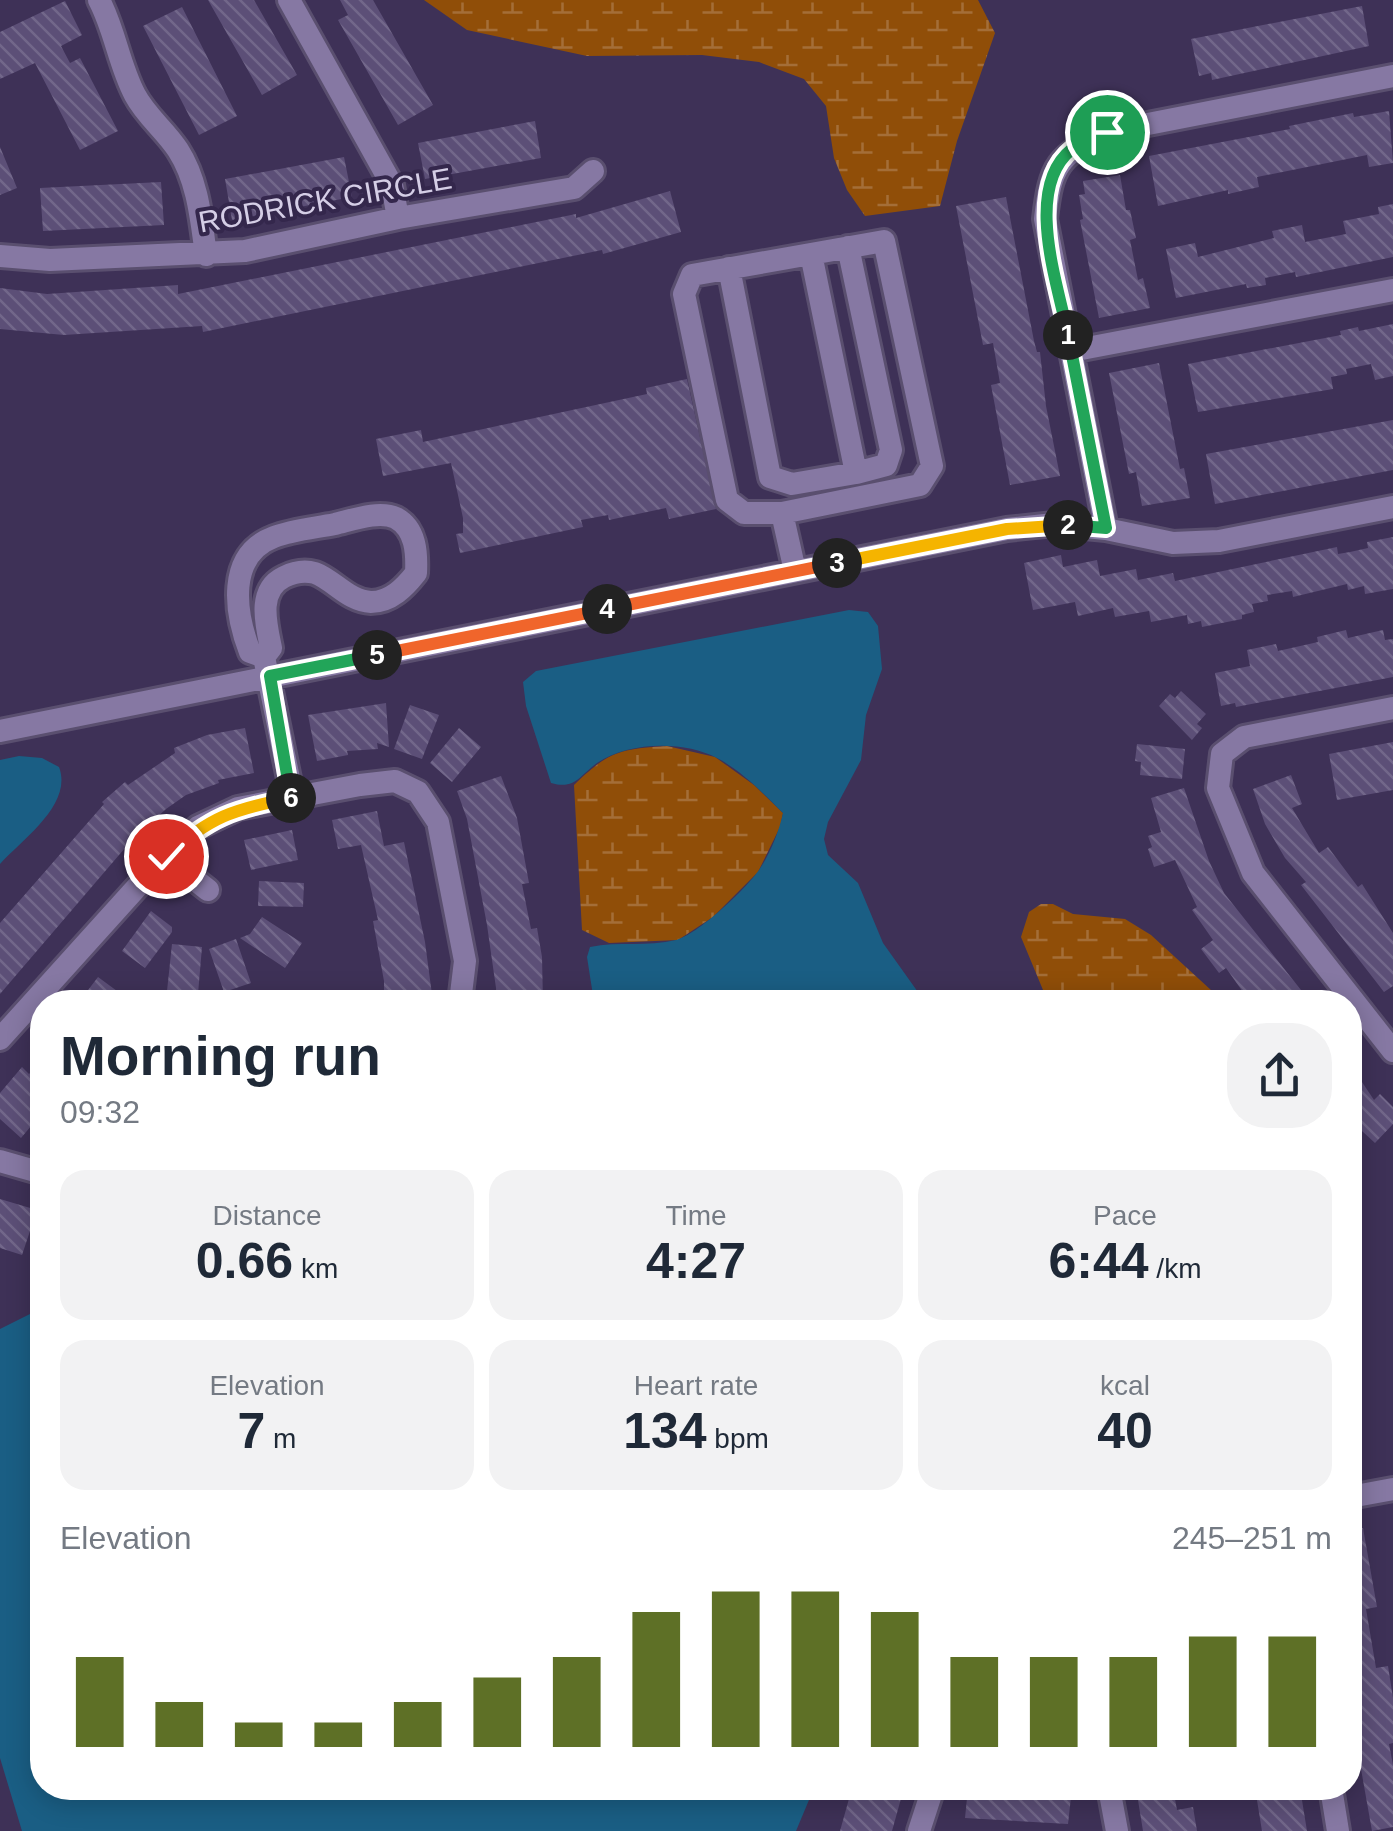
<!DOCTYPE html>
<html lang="en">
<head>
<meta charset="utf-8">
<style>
	body { margin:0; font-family:Helvetica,sans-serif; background:#f2f2f3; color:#1f2937; height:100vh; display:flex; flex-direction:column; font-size:38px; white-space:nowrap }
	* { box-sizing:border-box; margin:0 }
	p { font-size:32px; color:#747a83 }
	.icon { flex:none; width:55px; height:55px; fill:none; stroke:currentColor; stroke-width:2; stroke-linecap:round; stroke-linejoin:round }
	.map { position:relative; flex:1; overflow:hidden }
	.drawer { position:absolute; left:30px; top:990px; width:1332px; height:810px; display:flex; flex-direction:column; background:#fff; border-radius:40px; box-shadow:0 5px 25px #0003 }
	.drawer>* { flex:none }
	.pin { position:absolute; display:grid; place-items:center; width:85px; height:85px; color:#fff; margin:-42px; border:5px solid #fff; border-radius:50%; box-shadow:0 2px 10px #0007 }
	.km { position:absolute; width:50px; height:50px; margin:-25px; border-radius:50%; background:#222; color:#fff; font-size:28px; line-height:50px; text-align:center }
	.round { display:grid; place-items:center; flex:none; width:105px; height:105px; border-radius:40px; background:#f2f2f3 }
	.headline { display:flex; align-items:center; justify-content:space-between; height:170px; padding:0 30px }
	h1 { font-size:55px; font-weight:600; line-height:75px }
	.figures { display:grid; grid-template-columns:repeat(3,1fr); gap:15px; height:170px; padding:10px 30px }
	.figures div { display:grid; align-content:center; border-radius:25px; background:#f2f2f3; text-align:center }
	.figures b { font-size:50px; font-weight:600 }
	.figures small { font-size:28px; font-weight:400 }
	.figures p { font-size:28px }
	.chart { height:280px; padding:20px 30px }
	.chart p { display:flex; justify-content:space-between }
	.chart svg { width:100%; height:180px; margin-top:10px; stroke:#5e7026; stroke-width:6 }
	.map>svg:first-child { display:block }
	.wetland { fill:url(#wetland-marsh) }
	.water { fill:#1a5e84 }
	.building { fill:url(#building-back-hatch) }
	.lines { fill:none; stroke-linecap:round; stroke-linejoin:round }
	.minor-casing { stroke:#5a4f6f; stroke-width:28 }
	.minor { stroke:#8678a3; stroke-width:22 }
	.split-1-casing { stroke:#fff; stroke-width:20 }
	.split-2-casing { stroke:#fff; stroke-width:20 }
	.split-3-casing { stroke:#fff; stroke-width:20 }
	.split-4-casing { stroke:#fff; stroke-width:20 }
	.split-5-casing { stroke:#fff; stroke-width:20 }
	.split-6-casing { stroke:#fff; stroke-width:20 }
	.split-7-casing { stroke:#fff; stroke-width:20 }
	.split-1 { stroke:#22a559; stroke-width:12 }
	.split-2 { stroke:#22a559; stroke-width:12 }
	.split-3 { stroke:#f5b400; stroke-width:12 }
	.split-4 { stroke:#f0652b; stroke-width:12 }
	.split-5 { stroke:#f0652b; stroke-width:12 }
	.split-6 { stroke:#22a559; stroke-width:12 }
	.split-7 { stroke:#f5b400; stroke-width:12 }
	.labels { text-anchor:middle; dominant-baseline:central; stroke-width:8; stroke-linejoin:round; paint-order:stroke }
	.street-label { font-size:30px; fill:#d5cee6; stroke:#34274c }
</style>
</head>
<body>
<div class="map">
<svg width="1393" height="1831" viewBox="0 0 1393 1831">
	<defs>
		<pattern id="wetland-marsh" width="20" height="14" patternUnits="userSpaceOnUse" patternTransform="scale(2.5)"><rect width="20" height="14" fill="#904e08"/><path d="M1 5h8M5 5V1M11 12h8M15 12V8" fill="none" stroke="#a46e38"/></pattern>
		<pattern id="building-back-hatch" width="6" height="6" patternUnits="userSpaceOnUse" patternTransform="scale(2.5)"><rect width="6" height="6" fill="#5c4f77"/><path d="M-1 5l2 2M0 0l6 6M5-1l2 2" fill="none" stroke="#72678a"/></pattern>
	</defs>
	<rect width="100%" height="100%" fill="#3e3157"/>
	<path class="wetland" d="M 424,0 L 978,0 L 995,33 L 957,141 L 940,206 L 865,216 L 847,190 L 834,158 L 826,106 L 804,79 L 759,62 L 702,55 L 587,56 L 467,30 Z
		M 667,746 L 715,757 L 754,785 L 783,813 L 780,827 L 758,872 L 713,917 L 678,940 L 609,943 L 582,930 L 574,785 C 609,751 620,749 667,746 Z
		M 1041,904 L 1053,904 L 1073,914 L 1125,919 L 1151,935 L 1224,1002 L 1048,1002 L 1021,937 L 1029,912 Z"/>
	<path class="water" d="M 849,610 L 868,612 L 878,626 L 882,669 L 866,715 L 861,760 L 828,822 L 824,839 L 828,855 L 858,883 L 883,943 L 925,1002 L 594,1002 L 587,957 L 590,947 C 618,941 648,947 676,940 C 697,935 746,889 759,870 C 770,854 779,832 783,813 C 764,794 742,771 717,758 C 683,740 628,742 597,763 C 579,776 575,790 551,783 L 526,706 L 523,682 L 536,671 Z
		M 19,756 L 42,758 L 59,767 C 73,804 24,838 0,864 L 0,760 Z
		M 42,1308 L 42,1788 L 814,1788 L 796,1831 L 22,1831 L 0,1758 L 0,1329 Z"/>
	<path class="building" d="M 208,0 L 254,0 L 297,75 L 262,95 Z
		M 340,0 L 373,0 L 433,105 L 398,125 L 338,20 L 348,15 Z
		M 65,1 L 82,35 L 61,46 L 70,63 L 80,58 L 118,131 L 80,150 L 35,63 L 0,79 L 0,32 Z
		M 1362,6 L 1369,46 L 1212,80 L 1211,73 L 1199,76 L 1191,39 Z
		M 182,7 L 237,116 L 199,135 L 143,26 Z
		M 1389,111 L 1393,163 L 1369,167 L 1367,155 L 1257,177 L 1259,187 L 1228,194 L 1228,190 L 1158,206 L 1149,156 L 1290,129 L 1289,126 L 1353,113 L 1354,117 Z
		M 535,121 L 541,158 L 425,179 L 418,143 Z
		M 0,147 L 17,188 L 0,195 Z
		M 344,157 L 352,197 L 232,220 L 225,179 Z
		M 1120,175 L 1126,210 L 1130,210 L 1136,238 L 1130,240 L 1138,280 L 1143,278 L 1150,308 L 1099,318 L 1080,220 L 1083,219 L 1079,195 L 1085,194 L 1083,181 Z
		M 161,182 L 164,225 L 43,231 L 40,188 Z
		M 670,191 L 681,232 L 603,254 L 602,250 L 203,332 L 202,326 L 64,335 L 0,329 L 0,288 L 47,294 L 178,285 L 178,294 L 576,214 L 576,218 Z
		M 1006,197 L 1034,341 L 1037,352 L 1040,352 L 1046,406 L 1060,476 L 1010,485 L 991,385 L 1000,383 L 993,343 L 983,345 L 956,206 Z
		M 1393,204 L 1393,257 L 1296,277 L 1295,272 L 1265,278 L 1266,285 L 1247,288 L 1246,284 L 1176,298 L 1166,249 L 1195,243 L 1198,257 L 1274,238 L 1272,231 L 1302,225 L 1305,242 L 1346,234 L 1343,221 L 1379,214 L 1378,207 Z
		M 1393,324 L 1393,376 L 1375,380 L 1371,364 L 1346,369 L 1347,374 L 1331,377 L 1333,389 L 1198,412 L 1188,364 L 1341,335 L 1340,331 L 1358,327 L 1359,331 Z
		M 1159,363 L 1180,469 L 1184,468 L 1190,498 L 1142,506 L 1136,472 L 1129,474 L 1109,373 Z
		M 687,379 L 716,509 L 669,519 L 666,508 L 609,520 L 608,515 L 581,520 L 583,527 L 460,553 L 456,534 L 463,533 L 463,518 L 451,463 L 383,476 L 376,439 L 421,430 L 423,442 L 647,394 L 646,388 Z
		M 1393,420 L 1393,470 L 1215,504 L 1206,454 Z
		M 1393,537 L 1393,589 L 1365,594 L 1364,586 L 1348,590 L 1347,584 L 1293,597 L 1292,591 L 1267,595 L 1268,601 L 1252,604 L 1254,612 L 1242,615 L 1242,619 L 1202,627 L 1201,621 L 1188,624 L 1187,615 L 1151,622 L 1149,611 L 1115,617 L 1113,608 L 1078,616 L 1075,602 L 1033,610 L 1024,563 L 1061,555 L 1063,567 L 1097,560 L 1100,576 L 1136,569 L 1138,580 L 1173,573 L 1175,581 L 1337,547 L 1338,554 L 1350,552 L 1368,548 L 1367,542 Z
		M 1346,630 L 1348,638 L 1383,630 L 1385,640 L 1393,639 L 1393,677 L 1236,707 L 1235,703 L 1221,706 L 1215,673 L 1250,666 L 1247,650 L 1276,644 L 1278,651 L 1318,642 L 1317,637 Z
		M 1181,691 L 1206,714 L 1197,724 L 1202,728 L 1192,740 L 1159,706 L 1170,694 L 1175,698 Z
		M 386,703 L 389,747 L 377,743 L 378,749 L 347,751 L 348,755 L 317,761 L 308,715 Z
		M 410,705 L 439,715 L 422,759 L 394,749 Z
		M 245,728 L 254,773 L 218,780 L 219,783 L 186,795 L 166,809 L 131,841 L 0,994 L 0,923 L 104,804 L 102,802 L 125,782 L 128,785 L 175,753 L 174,748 L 207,735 Z
		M 459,728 L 481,747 L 452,782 L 430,763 Z
		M 1393,742 L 1393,790 L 1337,800 L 1329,754 Z
		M 1137,744 L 1185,749 L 1182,779 L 1140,775 L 1141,762 L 1135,761 Z
		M 1291,775 L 1302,804 L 1292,808 L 1319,853 L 1328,847 L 1358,887 L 1362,884 L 1393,933 L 1393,986 L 1384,992 L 1301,885 L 1306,882 L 1285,858 L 1265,824 L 1253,789 Z
		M 501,776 L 517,818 L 529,883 L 522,884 L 531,929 L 537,928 L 542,957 L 543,1002 L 498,1002 L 487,925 L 467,819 L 457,791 Z
		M 1184,788 L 1209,861 L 1224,893 L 1305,995 L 1300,998 L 1304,1002 L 1250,1002 L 1226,968 L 1219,973 L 1201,949 L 1213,940 L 1192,910 L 1197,907 L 1175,860 L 1154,867 L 1148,849 L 1152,847 L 1148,836 L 1161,832 L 1151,798 Z
		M 377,811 L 384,846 L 404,842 L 425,942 L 433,1002 L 384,1002 L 384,981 L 373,921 L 378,920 L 361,845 L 338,849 L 332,820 Z
		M 292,830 L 298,860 L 251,870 L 244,840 Z
		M 259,881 L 304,883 L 303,907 L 258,906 Z
		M 151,911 L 172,927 L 172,932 L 145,968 L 122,951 Z
		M 262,917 L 302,943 L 285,968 L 240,938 L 250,934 Z
		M 236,939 L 251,983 L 224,992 L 209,949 Z
		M 172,944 L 202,947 L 198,994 L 167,991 Z
		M 98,977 L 132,1002 L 79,1002 Z
		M 42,1061 L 42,1113 L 21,1138 L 0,1119 L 0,1093 L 22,1067 L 29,1074 Z
		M 1350,1064 L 1374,1100 L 1380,1094 L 1393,1107 L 1393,1124 L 1375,1143 L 1350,1120 Z
		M 0,1199 L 37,1210 L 22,1255 L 0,1248 Z
		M 1363,1528 L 1377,1607 L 1366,1609 L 1376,1668 L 1388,1666 L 1393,1698 L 1393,1743 L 1389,1744 L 1393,1765 L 1393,1827 L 1372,1831 L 1350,1707 L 1350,1530 Z
		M 852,1788 L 872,1788 L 902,1795 L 892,1831 L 840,1831 Z
		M 968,1788 L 1072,1788 L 1068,1824 L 965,1818 Z
		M 1144,1788 L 1173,1788 L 1177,1810 L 1193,1807 L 1197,1831 L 1143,1831 L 1137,1794 L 1145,1792 Z
		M 1255,1788 L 1300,1788 L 1307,1831 L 1262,1831 Z"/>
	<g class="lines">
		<defs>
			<path id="minor" d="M 99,0 C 115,30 119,65 135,95 C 146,116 165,130 178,150 C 198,181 201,219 206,255
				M 289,0 L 392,185 L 398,218
				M 811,254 L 856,473 L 886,465 L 891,450 L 848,247
				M 0,256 L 50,260 L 245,251 L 398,218 L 574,188 L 593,171
				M 729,268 L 770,477 L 792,484 L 856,473
				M 1071,351 L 1393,290
				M 782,513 L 920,485 L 932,466 L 884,241 L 692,275 L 684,294 L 727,500 L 744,513 L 782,513 L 795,571
				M 1106,529 L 1045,219 C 1051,165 1058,156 1107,132 L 1393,76
				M 264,657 L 250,652 C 235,613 226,555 274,537 C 292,530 315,528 335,524 C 352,520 379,510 396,518 C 416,529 417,553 416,573 C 405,587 391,602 371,602 C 348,601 334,580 315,573 C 304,570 294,572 284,577 C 257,590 266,624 271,648 L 264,657 L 293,798
				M 1393,708 L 1244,737 L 1222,754 L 1218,788 L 1253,873 L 1393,1051
				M 0,731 L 1007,529 L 1054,524 L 1106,529 L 1173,543 L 1219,541 L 1393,507
				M 165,856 L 208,890
				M 0,1039 L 165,856 L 198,827 L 238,808 L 360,785 L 395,781 L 418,792 L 438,822 L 465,961 L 460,1002
				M 0,1161 L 42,1173
				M 1350,1497 L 1393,1489
				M 1109,1788 L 1117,1831
				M 1331,1788 L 1338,1831
				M 919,1831 L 933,1788"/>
		</defs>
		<use href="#minor" class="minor-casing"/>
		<use href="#minor" class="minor"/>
	</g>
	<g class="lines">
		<defs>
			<path id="split-1" d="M 1068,335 C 1058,284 1023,188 1072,149 C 1081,142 1096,137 1107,132"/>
			<path id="split-2" d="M 1068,335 L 1106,528 L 1068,525"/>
			<path id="split-3" d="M 837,563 L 1007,529 L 1068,525"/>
			<path id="split-4" d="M 607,609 L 837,563"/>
			<path id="split-5" d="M 377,655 L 607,609"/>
			<path id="split-6" d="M 291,798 L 270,676 L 377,655"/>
			<path id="split-7" d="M 166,856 C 210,817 233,809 291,798"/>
		</defs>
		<use href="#split-1" class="split-1-casing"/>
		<use href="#split-2" class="split-2-casing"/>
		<use href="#split-3" class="split-3-casing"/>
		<use href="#split-4" class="split-4-casing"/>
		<use href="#split-5" class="split-5-casing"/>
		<use href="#split-6" class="split-6-casing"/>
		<use href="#split-7" class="split-7-casing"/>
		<use href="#split-1" class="split-1"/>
		<use href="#split-2" class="split-2"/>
		<use href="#split-3" class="split-3"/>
		<use href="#split-4" class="split-4"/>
		<use href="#split-5" class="split-5"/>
		<use href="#split-6" class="split-6"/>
		<use href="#split-7" class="split-7"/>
	</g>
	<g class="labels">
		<g class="street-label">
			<text transform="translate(325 200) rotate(-10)">RODRICK CIRCLE</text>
		</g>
	</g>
</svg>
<div class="pin" style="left:1107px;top:132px;background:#1e9e55"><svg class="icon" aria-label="arrive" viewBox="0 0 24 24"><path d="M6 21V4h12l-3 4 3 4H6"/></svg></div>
<div class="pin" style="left:166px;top:856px;background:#d93025"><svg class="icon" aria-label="check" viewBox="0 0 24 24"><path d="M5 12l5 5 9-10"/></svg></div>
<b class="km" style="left:1068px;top:335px">1</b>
<b class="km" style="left:1068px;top:525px">2</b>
<b class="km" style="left:837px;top:563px">3</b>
<b class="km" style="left:607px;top:609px">4</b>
<b class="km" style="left:377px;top:655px">5</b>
<b class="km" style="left:291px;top:798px">6</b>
<section class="drawer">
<div class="headline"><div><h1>Morning run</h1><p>09:32</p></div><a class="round"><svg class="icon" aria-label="share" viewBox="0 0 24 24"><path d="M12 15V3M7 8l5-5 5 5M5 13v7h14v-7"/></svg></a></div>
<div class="figures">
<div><p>Distance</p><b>0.66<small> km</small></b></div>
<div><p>Time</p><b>4:27</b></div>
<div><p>Pace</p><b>6:44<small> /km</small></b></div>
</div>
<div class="figures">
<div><p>Elevation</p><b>7<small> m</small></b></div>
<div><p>Heart rate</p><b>134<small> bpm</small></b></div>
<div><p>kcal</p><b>40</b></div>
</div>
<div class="chart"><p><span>Elevation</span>245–251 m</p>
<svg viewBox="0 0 160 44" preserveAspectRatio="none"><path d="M5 44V22M15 44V33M25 44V38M35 44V38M45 44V33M55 44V27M65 44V22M75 44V11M85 44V6M95 44V6M105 44V11M115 44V22M125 44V22M135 44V22M145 44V17M155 44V17"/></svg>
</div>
</section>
</div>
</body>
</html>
